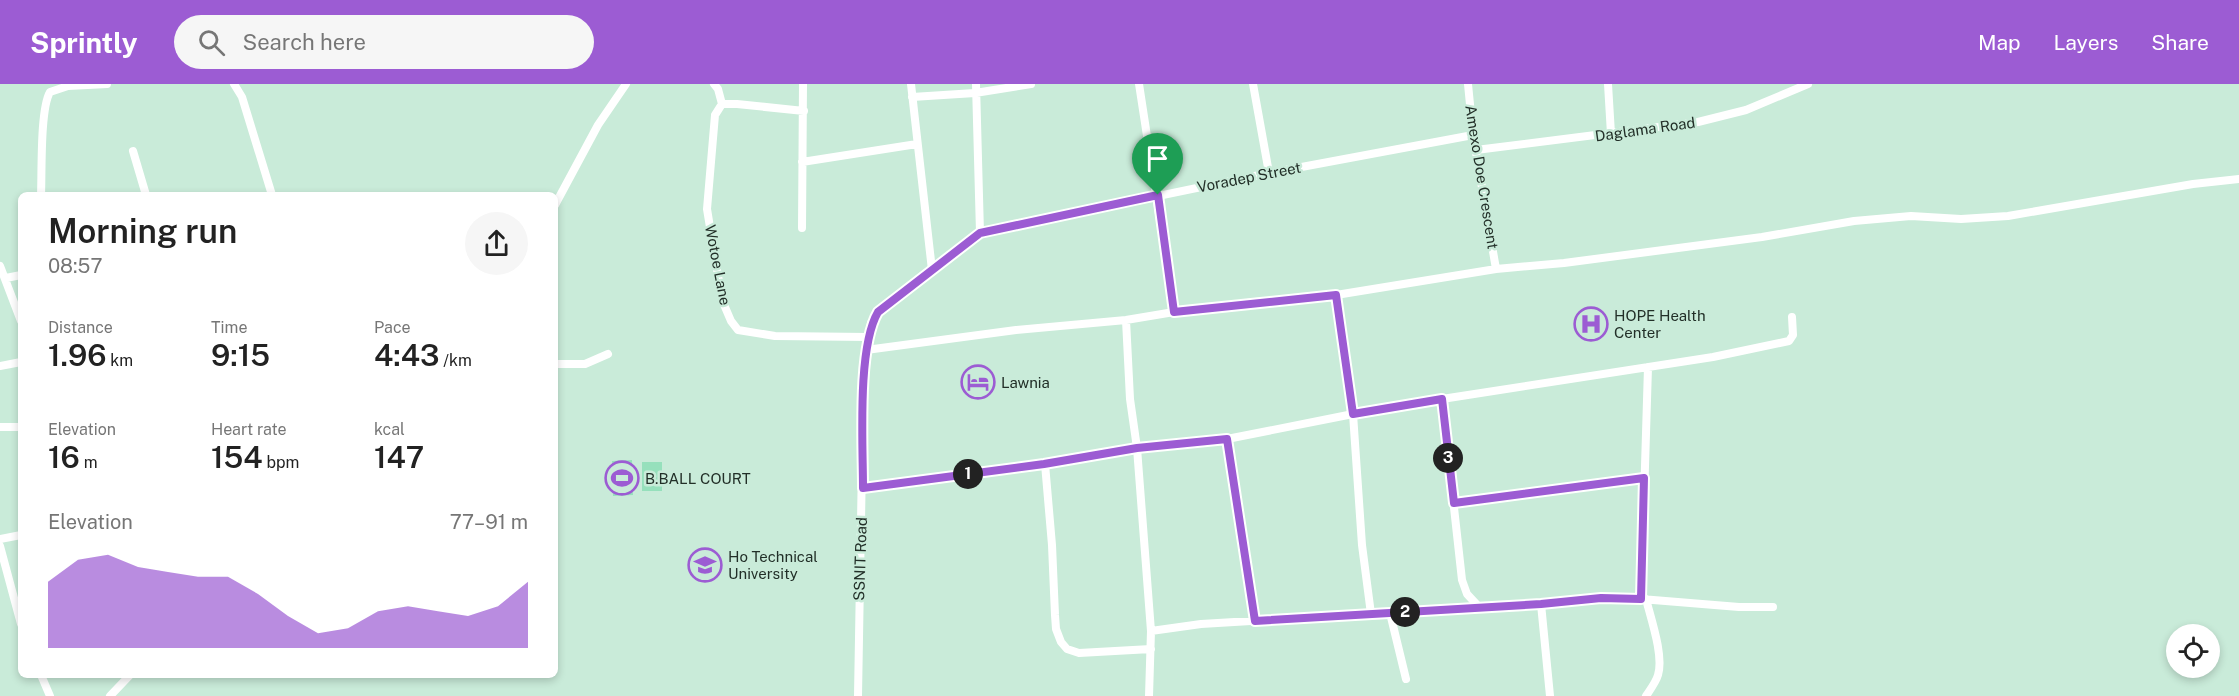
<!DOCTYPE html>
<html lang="en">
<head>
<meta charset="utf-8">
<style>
	body { margin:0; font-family:"Public Sans",sans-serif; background:#f6f6f6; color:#222; height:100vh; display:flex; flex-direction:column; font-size:22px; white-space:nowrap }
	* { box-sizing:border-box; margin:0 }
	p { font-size:20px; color:#767676 }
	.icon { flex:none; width:33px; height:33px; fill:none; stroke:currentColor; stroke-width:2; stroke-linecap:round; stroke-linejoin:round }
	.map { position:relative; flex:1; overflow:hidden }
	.details { position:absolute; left:18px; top:108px; width:540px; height:486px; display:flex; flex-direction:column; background:#fff; border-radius:9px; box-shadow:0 3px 9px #0003 }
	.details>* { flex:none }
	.tools { position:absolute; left:2166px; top:540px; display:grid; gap:12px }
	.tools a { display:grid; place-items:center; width:54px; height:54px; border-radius:50%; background:#fff; box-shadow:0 3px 9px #0003; font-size:30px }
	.pin { position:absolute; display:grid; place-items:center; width:51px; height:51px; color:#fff; margin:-62px -26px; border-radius:50% 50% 50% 0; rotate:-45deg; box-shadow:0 0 6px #0007 }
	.pin .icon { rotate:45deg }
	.km { position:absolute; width:30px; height:30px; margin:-15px; border-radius:50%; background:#222; color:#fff; font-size:16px; line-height:30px; text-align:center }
	.round { display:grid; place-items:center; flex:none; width:63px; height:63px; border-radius:32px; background:#f6f6f6 }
	.head { display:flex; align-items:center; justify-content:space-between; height:102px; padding:0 30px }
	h1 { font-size:33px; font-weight:600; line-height:45px }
	.stats { display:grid; grid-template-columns:repeat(3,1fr); gap:9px; height:102px; padding:6px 30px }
	.stats div { display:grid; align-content:center }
	.stats b { font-size:30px; font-weight:600 }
	.stats small { font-size:16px; font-weight:400 }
	.stats p { font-size:16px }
	.chart { height:168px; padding:12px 30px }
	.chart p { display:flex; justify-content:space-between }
	.chart svg { width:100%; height:108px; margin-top:6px; fill:#9c5cd3; opacity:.7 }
	header { display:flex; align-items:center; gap:36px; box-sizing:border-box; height:84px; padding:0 30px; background:#9c5cd3; color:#fff }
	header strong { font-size:28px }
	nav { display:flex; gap:33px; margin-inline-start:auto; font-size:21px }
	.search { width:420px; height:54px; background:#f6f6f6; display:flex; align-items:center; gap:15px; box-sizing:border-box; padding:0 21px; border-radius:33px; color:#767676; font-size:22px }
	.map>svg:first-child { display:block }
	.grass { fill:#96e0bc }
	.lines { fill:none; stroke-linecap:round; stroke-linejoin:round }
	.minor { stroke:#fff; stroke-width:8 }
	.route-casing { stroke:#fff; stroke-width:12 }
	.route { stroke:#9c5cd3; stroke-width:8 }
	.labels { text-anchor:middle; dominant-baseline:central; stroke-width:5; stroke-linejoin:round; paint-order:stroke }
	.street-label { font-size:15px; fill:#222f28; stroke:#c9ebd9 }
	.poi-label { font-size:15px; fill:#222f28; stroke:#c9ebd9; text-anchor:start }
</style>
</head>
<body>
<header>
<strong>Sprintly</strong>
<div class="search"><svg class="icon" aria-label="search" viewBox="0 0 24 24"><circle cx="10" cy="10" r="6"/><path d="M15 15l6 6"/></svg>Search here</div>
<nav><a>Map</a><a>Layers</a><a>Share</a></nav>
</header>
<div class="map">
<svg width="2239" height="612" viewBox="0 0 2239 612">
	<rect width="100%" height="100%" fill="#c9ebd9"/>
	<path class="grass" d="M 632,376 L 633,411 L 613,412 L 612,377 Z
		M 642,378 L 662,378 L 662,407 L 642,407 Z"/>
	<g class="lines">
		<path class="minor" d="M 234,0 L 242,13 L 272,111
			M 714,0 L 718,5 L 722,20 L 737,20 L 804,27
			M 911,0 L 932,186
			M 976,0 L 980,149
			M 1139,0 L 1174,228
			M 1253,0 L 1269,89
			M 1468,0 L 1473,51 L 1496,185
			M 1608,0 L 1611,50
			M 912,13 L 975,9 L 1031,0
			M 722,20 L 715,31 L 707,125 L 722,216 L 731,237 L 738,246 L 775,252 L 868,253
			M 1476,66 L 1698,38 L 1746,26 L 1808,0
			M 133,67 L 146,111
			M 802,78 L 917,60
			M 41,111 C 42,88 40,25 50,8 L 68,2 L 107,0
			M 555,121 L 598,41 L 626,0
			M 802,144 L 803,0
			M 0,182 L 21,237
			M 6,194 L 21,191
			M 1126,236 L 1130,315 L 1137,364 L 1151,547 L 1149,612
			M 866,266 L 1016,246 L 1126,236 L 1174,228 L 1255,218 L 1336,211 L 1496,185 L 1564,179 L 1762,153 L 1854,137 L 1911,132 L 1961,135 L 2008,132 L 2193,100 L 2239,95
			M 555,280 L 585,280 L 608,270
			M 0,282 L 21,278
			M 1442,315 L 1462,496 L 1467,510 L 1480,524
			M 0,343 L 21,343
			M 1227,355 L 1255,537
			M 1045,380 L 1052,461 L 1055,531 L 1056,545 L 1061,558 L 1067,565 L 1079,569 L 1151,565
			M 863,404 L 1045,380 L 1137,364 L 1227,355 L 1353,330 L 1336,211
			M 1453,419 L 1644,394
			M 0,455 L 21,451
			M 0,462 L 21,540
			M 1641,515 L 1648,283
			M 1541,520 L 1550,612
			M 1390,529 L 1406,595
			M 1371,530 L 1362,461 L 1353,330 L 1442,315 L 1713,273 L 1789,257 L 1793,251 L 1792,233
			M 1151,547 L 1201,540 L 1541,520 L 1601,514 L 1641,515 L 1739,523 L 1773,523
			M 41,591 L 50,612
			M 110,612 L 130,591
			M 858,612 L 863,321 L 866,266 L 871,239 L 878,228 L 887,220 L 980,149 L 1269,89 L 1473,51
			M 1646,612 C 1650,606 1656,598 1658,591 C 1664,572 1651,535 1646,515"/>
	</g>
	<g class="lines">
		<defs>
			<path id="route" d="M 1158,111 L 1174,228 L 1336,211 L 1353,330 L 1442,315 L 1454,419 L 1644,394 L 1641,515 L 1601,514 L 1541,520 L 1255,537 L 1227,355 L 1137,364 L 1044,380 L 863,404 C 863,360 857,264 878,228 L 980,149 Z"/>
		</defs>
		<use href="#route" class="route-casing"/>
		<use href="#route" class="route"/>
	</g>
	<defs>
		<symbol id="hospital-ring" viewBox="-11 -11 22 22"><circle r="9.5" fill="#c9ebd9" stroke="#9c5cd3" stroke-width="1.5"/><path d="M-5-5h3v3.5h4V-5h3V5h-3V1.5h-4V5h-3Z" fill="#9c5cd3"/></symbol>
		<symbol id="hotel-ring" viewBox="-11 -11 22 22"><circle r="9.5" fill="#c9ebd9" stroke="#9c5cd3" stroke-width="1.5"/><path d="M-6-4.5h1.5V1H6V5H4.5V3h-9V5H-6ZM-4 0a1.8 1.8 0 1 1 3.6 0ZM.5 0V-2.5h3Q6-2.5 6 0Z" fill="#9c5cd3"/></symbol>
		<symbol id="stadium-ring" viewBox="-11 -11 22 22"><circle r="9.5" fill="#c9ebd9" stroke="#9c5cd3" stroke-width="1.5"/><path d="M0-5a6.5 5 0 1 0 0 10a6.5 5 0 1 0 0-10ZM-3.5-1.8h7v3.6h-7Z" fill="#9c5cd3"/></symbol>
		<symbol id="school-ring" viewBox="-11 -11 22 22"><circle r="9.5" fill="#c9ebd9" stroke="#9c5cd3" stroke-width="1.5"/><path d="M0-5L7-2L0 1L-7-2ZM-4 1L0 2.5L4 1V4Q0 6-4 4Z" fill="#9c5cd3"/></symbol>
	</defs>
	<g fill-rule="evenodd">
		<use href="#hospital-ring" x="1572" y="221" width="38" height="38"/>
		<use href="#hotel-ring" x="959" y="279" width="38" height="38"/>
		<use href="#stadium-ring" x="603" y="375" width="38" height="38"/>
		<use href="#school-ring" x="686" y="462" width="38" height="38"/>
	</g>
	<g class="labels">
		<g class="street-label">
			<text transform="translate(1645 45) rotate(-8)">Daglama Road</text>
			<text transform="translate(1249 93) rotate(-11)">Voradep Street</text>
			<text transform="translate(1482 93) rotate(81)">Amexo Doe Crescent</text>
			<text transform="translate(718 181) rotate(79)">Wotoe Lane</text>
			<text transform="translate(860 475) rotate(-88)">SSNIT Road</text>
		</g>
		<g class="poi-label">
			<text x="1614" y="231">HOPE Health<tspan x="1614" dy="17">Center</tspan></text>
			<text x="1001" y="298">Lawnia</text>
			<text x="645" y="394">B.BALL COURT</text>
			<text x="728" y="472">Ho Technical<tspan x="728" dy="17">University</tspan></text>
		</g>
	</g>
</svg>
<div class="tools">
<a><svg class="icon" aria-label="locate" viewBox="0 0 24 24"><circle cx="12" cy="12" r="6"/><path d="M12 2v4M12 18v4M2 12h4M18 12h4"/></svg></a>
</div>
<div class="pin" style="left:1158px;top:111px;background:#1e9e55"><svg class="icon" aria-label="arrive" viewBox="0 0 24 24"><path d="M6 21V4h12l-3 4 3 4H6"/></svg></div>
<b class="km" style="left:968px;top:390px">1</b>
<b class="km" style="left:1405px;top:528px">2</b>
<b class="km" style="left:1448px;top:374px">3</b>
<section class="details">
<div class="head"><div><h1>Morning run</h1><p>08:57</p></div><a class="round"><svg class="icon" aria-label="share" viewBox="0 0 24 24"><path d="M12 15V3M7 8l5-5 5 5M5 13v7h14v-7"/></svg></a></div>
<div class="stats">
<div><p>Distance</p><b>1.96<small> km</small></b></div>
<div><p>Time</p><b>9:15</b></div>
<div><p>Pace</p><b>4:43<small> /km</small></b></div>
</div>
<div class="stats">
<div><p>Elevation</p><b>16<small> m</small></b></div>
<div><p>Heart rate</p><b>154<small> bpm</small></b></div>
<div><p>kcal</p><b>147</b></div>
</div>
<div class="chart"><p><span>Elevation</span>77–91 m</p>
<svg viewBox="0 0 160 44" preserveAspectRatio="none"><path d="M0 44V17L10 8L20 6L30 11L40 13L50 15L60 15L70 22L80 31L90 38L100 36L110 29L120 27L130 29L140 31L150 27L160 17V44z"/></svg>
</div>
</section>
</div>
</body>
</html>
